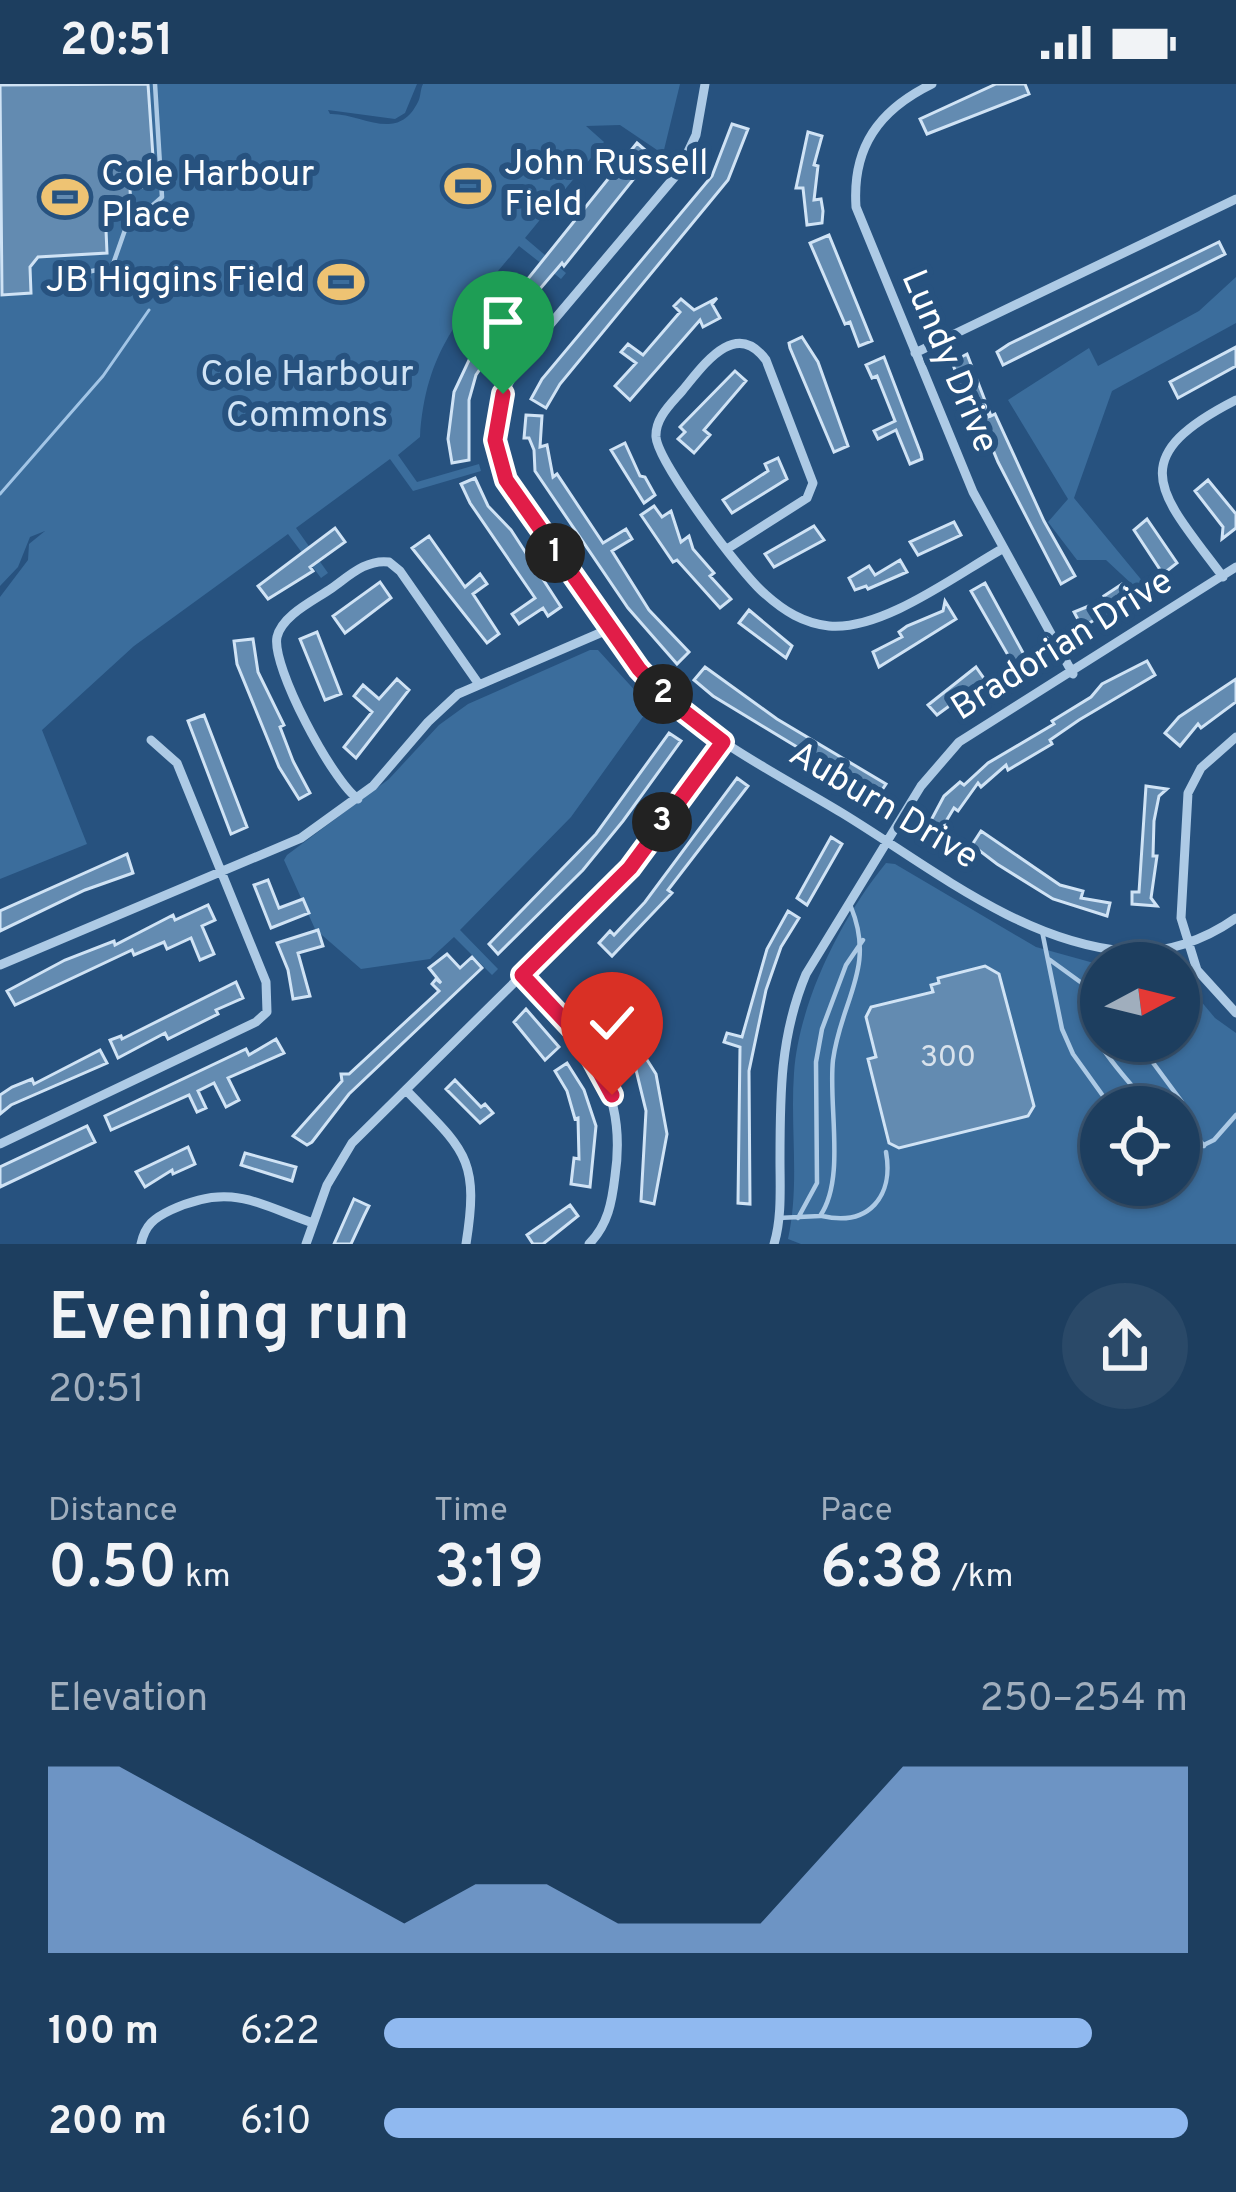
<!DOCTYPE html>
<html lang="en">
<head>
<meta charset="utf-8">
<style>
	body { margin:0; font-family:Overpass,sans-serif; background:#2a4968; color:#f1f3f6; height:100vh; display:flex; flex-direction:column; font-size:45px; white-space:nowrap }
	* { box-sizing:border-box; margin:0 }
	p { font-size:39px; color:#a0aebd }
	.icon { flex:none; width:66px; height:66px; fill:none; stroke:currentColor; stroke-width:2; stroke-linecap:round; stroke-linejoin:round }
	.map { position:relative; height:1160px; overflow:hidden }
	.side { display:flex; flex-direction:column; background:#1d3e5f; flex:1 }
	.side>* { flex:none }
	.needle { width:78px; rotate:83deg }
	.fabs { position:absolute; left:1080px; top:858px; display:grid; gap:24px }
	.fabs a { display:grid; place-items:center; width:120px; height:120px; border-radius:50%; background:#1d3e5f; box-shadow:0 3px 9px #0004,0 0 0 3px #3b5774; font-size:60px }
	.pin { position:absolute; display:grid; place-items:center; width:102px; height:102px; color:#fff; margin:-123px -51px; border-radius:50% 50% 50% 0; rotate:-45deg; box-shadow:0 0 12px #0007 }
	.pin .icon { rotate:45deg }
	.km { position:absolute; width:60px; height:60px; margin:-30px; border-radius:50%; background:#222; color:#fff; font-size:33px; line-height:60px; text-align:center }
	.round { display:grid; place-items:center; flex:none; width:126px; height:126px; border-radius:63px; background:#2a4968 }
	.head { display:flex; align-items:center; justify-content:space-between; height:204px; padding:0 48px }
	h1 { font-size:66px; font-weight:600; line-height:90px }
	.figures { display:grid; grid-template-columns:repeat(3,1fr); gap:18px; height:204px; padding:12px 48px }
	.figures div { display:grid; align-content:center }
	.figures b { font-size:60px; font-weight:600 }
	.figures small { font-size:33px; font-weight:400 }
	.figures p { font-size:33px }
	.chart { height:336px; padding:24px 48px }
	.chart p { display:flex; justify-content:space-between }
	.chart svg { width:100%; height:216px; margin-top:12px; fill:#90b9f0; opacity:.7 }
	ul { padding:0 48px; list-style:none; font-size:39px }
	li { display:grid; grid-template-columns:192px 144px 1fr; align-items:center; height:90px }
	li i { height:30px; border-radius:15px; background:#90b9f0 }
	.status { display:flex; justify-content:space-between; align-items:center; height:84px; padding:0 60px; background:#1d3e5f; direction:ltr }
	.status svg { height:33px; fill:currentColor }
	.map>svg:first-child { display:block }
	.green { fill:#3b6d9c; fill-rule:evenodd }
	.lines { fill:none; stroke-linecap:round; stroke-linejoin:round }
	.stream { stroke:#a2c5e6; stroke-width:3 }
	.building { fill:#638bb1; stroke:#d0e3f5; stroke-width:3 }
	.service { stroke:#adcae5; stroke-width:4.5 }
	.minor { stroke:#adcae5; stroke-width:9 }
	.route-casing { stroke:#fff; stroke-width:24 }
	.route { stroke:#e11d48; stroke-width:15 }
	.labels { text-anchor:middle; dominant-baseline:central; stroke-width:12; stroke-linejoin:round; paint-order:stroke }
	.number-label { font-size:30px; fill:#d8e2ec }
	.poi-label { font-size:36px; fill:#fff; stroke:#27527f; text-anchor:start }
	.street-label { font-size:36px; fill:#fff; stroke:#27527f }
	.park-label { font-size:36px; fill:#d0e3f5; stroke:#27527f }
</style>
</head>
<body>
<div class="status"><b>20:51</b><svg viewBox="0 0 49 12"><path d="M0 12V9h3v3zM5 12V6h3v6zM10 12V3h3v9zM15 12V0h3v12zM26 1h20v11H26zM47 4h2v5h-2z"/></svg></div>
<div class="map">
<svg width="1236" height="1160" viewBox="0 0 1236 1160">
	<rect width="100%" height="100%" fill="#27527f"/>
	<path class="green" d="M 0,0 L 417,0 L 405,29 L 395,35 L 328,26 L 330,30 C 362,29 397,60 418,18 C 421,12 420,6 423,0 L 680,0 L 663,70 L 620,41 L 586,42 L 604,58 L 525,154 L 566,189 L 561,195 L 519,162 C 464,229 426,262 420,353 L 398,371 L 417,398 L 479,380 L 481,387 L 413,407 L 390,375 L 296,444 L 328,489 L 321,494 L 288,450 L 134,562 L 42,646 L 87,760 L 0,795 L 0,513 L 28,476 L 29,460 L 45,447 L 30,453 L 18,483 L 0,502 Z
		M 1236,193 L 1236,239 L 1112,307 L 1074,414 L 1144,499 L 1134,502 L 1106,476 L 1077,476 L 1048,438 L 1068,415 L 1008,316 L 1089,264 L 1098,282 L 1199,227 Z
		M 590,566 L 598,566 L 650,623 L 571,733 L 460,846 L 498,885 L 492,891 L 454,853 L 430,875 L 361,885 L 315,845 L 284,776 L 287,771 L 389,695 L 439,641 L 468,620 Z
		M 886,779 L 895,780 L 1036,863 L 1101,881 L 1101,957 L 1179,957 L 1179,891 L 1215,934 L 1236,949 L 1236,1160 L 801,1160 L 788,1155 C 800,1100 790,1045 794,989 C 799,918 841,834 886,779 ZM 1101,1023 L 1179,1023 L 1179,1101 L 1101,1101 Z"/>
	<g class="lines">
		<path class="stream" d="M 0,410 L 103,292 L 149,226"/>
	</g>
	<path class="building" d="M 148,0 L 155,102 L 130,105 L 131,122 L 105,123 L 107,169 L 38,173 L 30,183 L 31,209 L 2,211 L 0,1 Z
		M 996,0 L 1025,0 L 1029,10 L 927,50 L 920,35 Z
		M 732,40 L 748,45 L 728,96 L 560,300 L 546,324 L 531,315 L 542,295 L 712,92 Z
		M 808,48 L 822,52 L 814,81 L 818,82 L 814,116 L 821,115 L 823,127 L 822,139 L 807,141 L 803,104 L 796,104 Z
		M 637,59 L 652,72 L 564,182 L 562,179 L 516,233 L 476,291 L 469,316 L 469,376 L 452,379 L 448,355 L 454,308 L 478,257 Z
		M 829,151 L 872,257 L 859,262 L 850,238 L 845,240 L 810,159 Z
		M 1219,158 L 1225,170 L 1003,281 L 997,268 L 1009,260 Z
		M 717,214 L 712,220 L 720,234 L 703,243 L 700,236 L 630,316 L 615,302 L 636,279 L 621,268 L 628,260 L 643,271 L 680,228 L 674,222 L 681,215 L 694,226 Z
		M 802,253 L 818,278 L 848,362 L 834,368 L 790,264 L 789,259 Z
		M 1236,263 L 1236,282 L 1178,314 L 1170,298 Z
		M 967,270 L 991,332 L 995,330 L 1044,437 L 1075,492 L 1061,500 L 998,378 L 981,337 L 990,332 L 968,322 L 952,278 Z
		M 884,273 L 921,370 L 922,375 L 910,380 L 896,346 L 878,355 L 874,347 L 895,337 L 877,292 L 872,294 L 866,281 Z
		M 735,287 L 746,297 L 704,346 L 710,351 L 694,369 L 678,355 L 685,348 L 680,343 Z
		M 526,331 L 542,332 L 540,363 L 547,361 L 553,393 L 557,390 L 603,459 L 626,445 L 632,455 L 612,467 L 649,526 L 689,568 L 677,580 L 628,524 L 535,387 L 534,366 L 529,354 L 524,354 Z
		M 625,359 L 640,392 L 645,393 L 655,411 L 644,419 L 611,366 Z
		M 778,374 L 787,395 L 732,429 L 723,416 L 768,387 L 765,380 Z
		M 475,394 L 488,422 L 511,446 L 561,523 L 548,532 L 543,524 L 519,540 L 512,530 L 535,514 L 470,419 L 461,400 Z
		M 1208,396 L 1236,430 L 1236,444 L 1222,455 L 1223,443 L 1195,407 Z
		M 654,422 L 662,433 L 671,427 L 681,458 L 689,452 L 693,465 L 714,489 L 710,492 L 731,515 L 720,524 L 677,476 L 673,478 L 641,431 Z
		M 1147,435 L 1177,479 L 1163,490 L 1134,446 Z
		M 954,438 L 961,451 L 918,471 L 910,458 Z
		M 814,442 L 824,456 L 774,483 L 765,470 Z
		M 335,444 L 345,458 L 310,483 L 313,487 L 268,515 L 258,502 Z
		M 429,452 L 465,503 L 480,490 L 487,500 L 473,510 L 499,550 L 487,559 L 412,464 Z
		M 900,476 L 907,488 L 868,505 L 866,502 L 855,506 L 849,494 L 869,482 L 875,491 Z
		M 380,498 L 391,514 L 345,549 L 333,532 Z
		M 985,499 L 1028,578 L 1016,585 L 971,507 Z
		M 1122,500 L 1132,515 L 1082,543 L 1074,528 L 1106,515 L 1104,512 Z
		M 945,517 L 956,535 L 879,583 L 873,568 L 902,553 L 899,548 L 907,542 L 943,527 Z
		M 749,526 L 792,562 L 786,574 L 739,539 Z
		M 317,548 L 341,610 L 325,616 L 300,555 Z
		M 253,555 L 258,588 L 284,641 L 280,643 L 293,677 L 310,709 L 299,715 L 279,683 L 237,580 L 234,557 Z
		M 1147,577 L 1155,591 L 1079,636 L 1050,656 L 1052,660 L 1008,686 L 1006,681 L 981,703 L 978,699 L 958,727 L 954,724 L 939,749 L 928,742 L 944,712 L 960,698 L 964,701 L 988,679 L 1054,640 L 1052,637 L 1091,613 L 1102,600 Z
		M 705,583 L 777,635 L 886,700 L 878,712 L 713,612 L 694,596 Z
		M 976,583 L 985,596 L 937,631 L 928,621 Z
		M 397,595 L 409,606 L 356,674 L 344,663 L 372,628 L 354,612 L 363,601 L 379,615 Z
		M 1236,595 L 1236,618 L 1201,644 L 1198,640 L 1180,662 L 1165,649 L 1179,633 Z
		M 204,631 L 247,743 L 231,750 L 188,637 Z
		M 669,649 L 681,657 L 623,737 L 583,786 L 498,870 L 489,860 L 596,750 Z
		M 737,694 L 748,702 L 668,806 L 672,809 L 612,872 L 599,859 L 610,847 L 614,851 L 645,818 Z
		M 1146,702 L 1167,705 L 1159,712 L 1154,737 L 1153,772 L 1157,772 L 1151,814 L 1157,822 L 1132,820 L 1132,808 L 1139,808 Z
		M 981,747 L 1060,801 L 1083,807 L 1081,814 L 1110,819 L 1107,832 L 1053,815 L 997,780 L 972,761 Z
		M 831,753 L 842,760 L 807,821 L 797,814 Z
		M 127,770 L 133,789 L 85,806 L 0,847 L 0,827 Z
		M 268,796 L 279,824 L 303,815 L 309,829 L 271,844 L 254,801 Z
		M 208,821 L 215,836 L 202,842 L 214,870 L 200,876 L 191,854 L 167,865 L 164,858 L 134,871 L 132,866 L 15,921 L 7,907 L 65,876 L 114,857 L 115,861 L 173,831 L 175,836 Z
		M 788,827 L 799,834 L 781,863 L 766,906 L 749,987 L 750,1120 L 738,1119 L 740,963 L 724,958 L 727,949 L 742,953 L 767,865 Z
		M 318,846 L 323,862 L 298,869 L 310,912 L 293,915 L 288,886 L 277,859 Z
		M 447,870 L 460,884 L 472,873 L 482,884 L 349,1010 L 312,1058 L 307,1061 L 293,1052 L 342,997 L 341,990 L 349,990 L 439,907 L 432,900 L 436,895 L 441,899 L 429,884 Z
		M 985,882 L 999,890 L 1034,1022 L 1028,1032 L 899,1064 L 889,1059 L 868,975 L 876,973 L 866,933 L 871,923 L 933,908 L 931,901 L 939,899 L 938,894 Z
		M 236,898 L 243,914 L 216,926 L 218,930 L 168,955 L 165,949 L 118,974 L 110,956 L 121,952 L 122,955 Z
		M 598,911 L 618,930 L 656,990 L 667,1050 L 654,1120 L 641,1117 L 646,1027 L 636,986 L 588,920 Z
		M 526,925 L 559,963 L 545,976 L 514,938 Z
		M 276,955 L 284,969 L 228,994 L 239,1016 L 226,1023 L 214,999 L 198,1007 L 206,1024 L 197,1028 L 189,1011 L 111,1046 L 105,1032 L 246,965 L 249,971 Z
		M 100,966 L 107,979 L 11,1021 L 0,1030 L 0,1011 L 12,1003 L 32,995 L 34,1000 Z
		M 567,979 L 584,1006 L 596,1042 L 590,1103 L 571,1100 L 574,1074 L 579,1075 L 578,1034 L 575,1035 L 567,1007 L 555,987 Z
		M 455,996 L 481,1023 L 485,1020 L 493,1029 L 480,1039 L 446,1005 Z
		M 87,1042 L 95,1058 L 0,1103 L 0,1083 Z
		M 188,1063 L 195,1080 L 173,1090 L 172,1086 L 145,1103 L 136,1088 Z
		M 245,1069 L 296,1083 L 292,1097 L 241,1081 Z
		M 354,1115 L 369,1122 L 364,1132 L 351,1160 L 334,1160 Z
		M 570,1121 L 578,1132 L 543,1160 L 533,1160 L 527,1151 Z"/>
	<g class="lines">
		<path class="service" d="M 77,190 L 112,183 L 125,146 L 162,113 L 155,0
			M 1042,847 L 1062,945 L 1073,970 L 1111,1023
			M 1050,876 L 1101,913
			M 1090,904 C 1076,949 1124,990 1150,1023
			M 1137,957 L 1182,1018 L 1179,1027
			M 1179,1028 L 1204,1062
			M 1179,1073 L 1214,1056 L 1236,1031
			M 822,1132 C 869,1143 894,1112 886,1068
			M 778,1134 L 820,1132 C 846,1095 828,1021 833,976 C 841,916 876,884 851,823
			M 798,1134 L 817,1099 L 816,978 L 822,945 L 846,881 L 863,856"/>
		<path class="minor" d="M 705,0 L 696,51 L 678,89 L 526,269 C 508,297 492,328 495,362 C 498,395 524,423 541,449 C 579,504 614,561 661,608 C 713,659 781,692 842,729 C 929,782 1021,858 1125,867 C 1164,871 1205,856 1236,834
			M 932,0 C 879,26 852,63 856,123 L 973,408 L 1073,590
			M 915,269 L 1236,115
			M 727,465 L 807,414 L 813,399 L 766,276 C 735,234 703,282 682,307 C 671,320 655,334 656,353 C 658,379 742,491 765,510 C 784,527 803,539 829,542 C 882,547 956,491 1002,465
			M 1223,493 C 1161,410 1120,375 1236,316
			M 1236,653 L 1201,684 L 1188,709 L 1181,834 L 1197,886 L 1236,929
			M 358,715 C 333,698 271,582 277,553 C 282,531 315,516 332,504 C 349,492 366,475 389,478 L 400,487 L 478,599
			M 0,881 L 301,754 L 373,702 L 428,638 L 458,610 L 607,546
			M 522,891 C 582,956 629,997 615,1092 C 612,1118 608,1141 589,1160
			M 406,1006 C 464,1066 480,1073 466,1160
			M 0,1060 L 256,938 L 267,928 L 266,898 L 177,679 L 151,656
			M 141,1160 C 145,1141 154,1134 171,1126 C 229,1099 254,1118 310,1138
			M 306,1160 L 327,1101 L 352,1059 L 630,784 L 723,658
			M 774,1160 C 782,1134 780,1103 780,1076 C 780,1010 780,952 806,890 L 921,702 L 959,658 L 1236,483"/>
	</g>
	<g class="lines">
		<defs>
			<path id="route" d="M 503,310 L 495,356 L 506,396 L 639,585 L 665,613 L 723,658 L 630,784 L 522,891 L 581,954 L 612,1011"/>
		</defs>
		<use href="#route" class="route-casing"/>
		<use href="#route" class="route"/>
	</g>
	<defs>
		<symbol id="stadium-bare" viewBox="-9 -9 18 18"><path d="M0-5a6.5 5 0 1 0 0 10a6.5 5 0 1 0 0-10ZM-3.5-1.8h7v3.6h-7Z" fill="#eec373" stroke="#27527f" stroke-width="2.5" paint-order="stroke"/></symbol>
	</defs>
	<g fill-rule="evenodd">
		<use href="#stadium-bare" x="435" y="69" width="66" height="66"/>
		<use href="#stadium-bare" x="32" y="80" width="66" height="66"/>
		<use href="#stadium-bare" x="308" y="165" width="66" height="66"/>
	</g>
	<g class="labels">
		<g class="number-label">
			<text x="948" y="974">300</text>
		</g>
		<g class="poi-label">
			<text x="504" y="81">John Russell<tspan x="504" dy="41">Field</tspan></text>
			<text x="101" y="92">Cole Harbour<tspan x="101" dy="41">Place</tspan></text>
			<text x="305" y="198" text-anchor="end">JB Higgins Field</text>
		</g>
		<g class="street-label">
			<text transform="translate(948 278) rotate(67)">Lundy Drive</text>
			<text transform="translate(1063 562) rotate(-32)">Bradorian Drive</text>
			<text transform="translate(883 723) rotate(31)">Auburn Drive</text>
		</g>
		<g class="park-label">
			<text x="307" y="292">Cole Harbour<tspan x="307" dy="41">Commons</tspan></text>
		</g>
	</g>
</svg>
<div class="fabs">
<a><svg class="needle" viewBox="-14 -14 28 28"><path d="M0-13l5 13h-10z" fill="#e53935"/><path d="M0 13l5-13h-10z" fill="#a0aebd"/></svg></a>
<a><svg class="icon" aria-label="locate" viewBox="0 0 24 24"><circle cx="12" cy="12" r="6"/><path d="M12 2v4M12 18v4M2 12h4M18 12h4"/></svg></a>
</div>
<div class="pin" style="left:503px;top:310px;background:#1e9e55"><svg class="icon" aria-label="arrive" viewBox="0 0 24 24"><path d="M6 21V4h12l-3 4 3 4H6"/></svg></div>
<div class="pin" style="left:612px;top:1011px;background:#d93025"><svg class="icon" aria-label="check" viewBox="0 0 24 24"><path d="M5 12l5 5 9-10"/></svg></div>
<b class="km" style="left:555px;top:469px">1</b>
<b class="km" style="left:663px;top:610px">2</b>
<b class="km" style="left:662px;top:738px">3</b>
</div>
<section class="side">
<div class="head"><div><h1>Evening run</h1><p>20:51</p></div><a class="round"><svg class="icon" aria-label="share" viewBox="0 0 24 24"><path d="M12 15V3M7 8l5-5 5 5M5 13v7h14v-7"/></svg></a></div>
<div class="figures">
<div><p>Distance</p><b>0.50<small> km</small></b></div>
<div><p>Time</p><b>3:19</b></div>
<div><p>Pace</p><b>6:38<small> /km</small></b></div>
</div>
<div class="chart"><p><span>Elevation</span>250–254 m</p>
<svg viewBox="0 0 160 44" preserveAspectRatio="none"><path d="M0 44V6L10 6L20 14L30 22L40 30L50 38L60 30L70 30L80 38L90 38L100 38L110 22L120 6L130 6L140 6L150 6L160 6V44z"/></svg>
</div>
<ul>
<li><b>100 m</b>6:22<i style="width:88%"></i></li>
<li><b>200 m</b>6:10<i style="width:100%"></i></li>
</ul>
</section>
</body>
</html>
